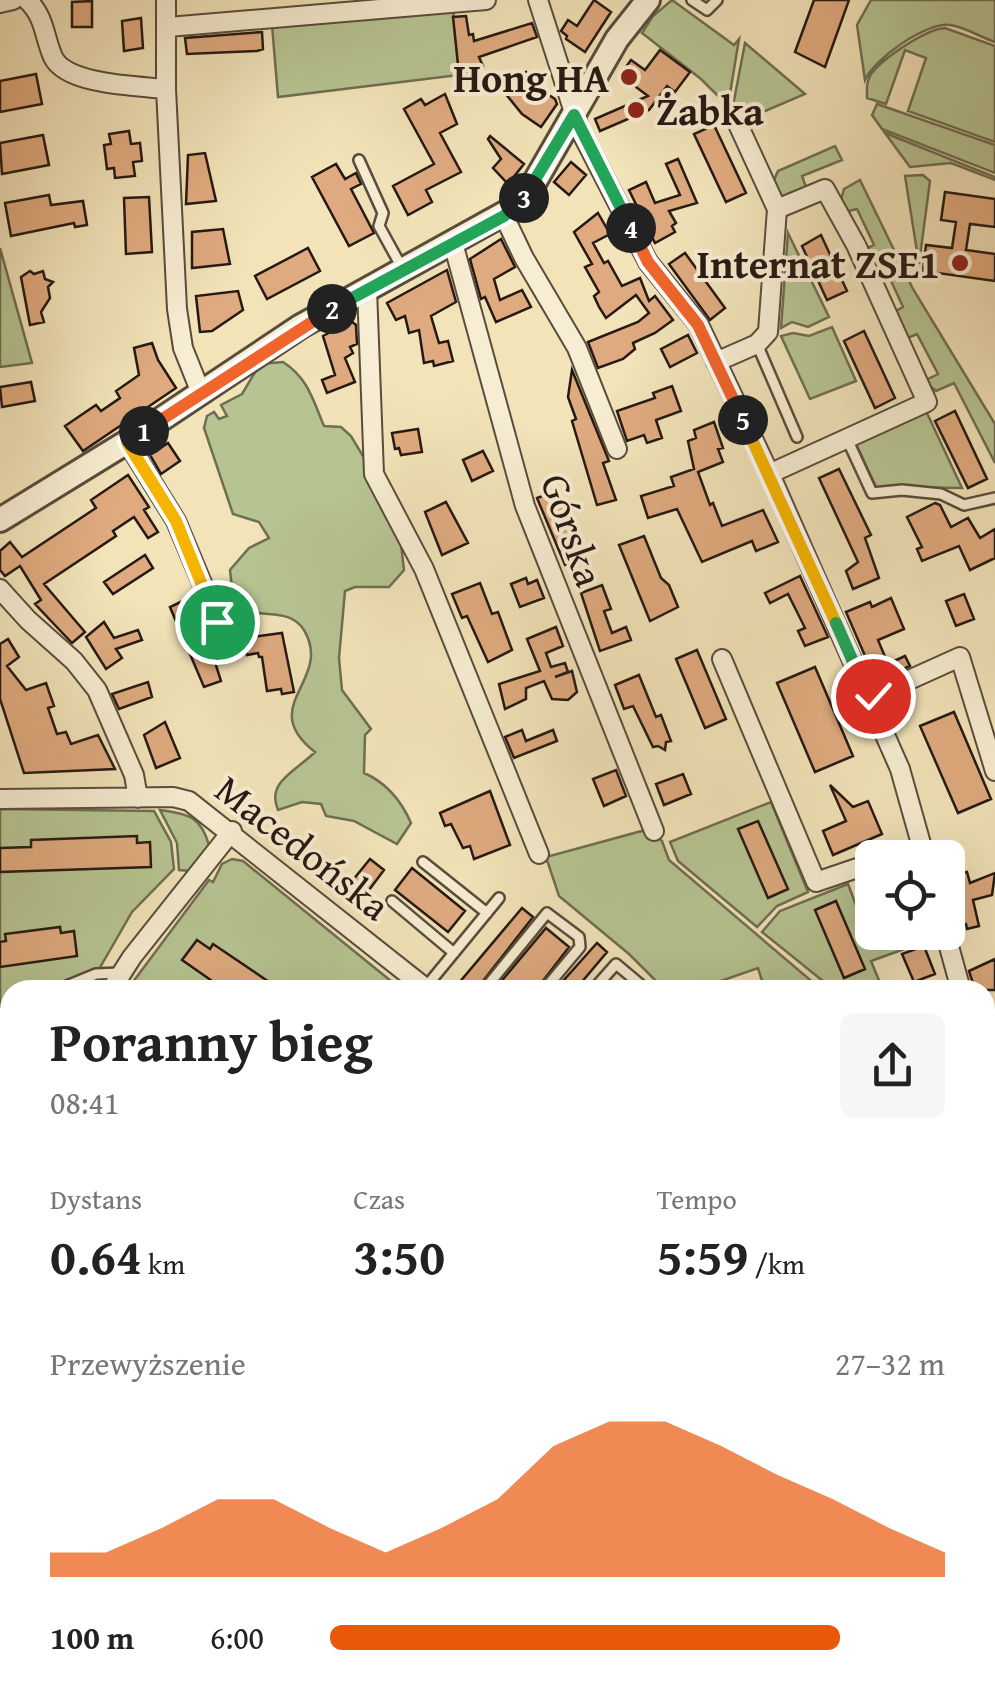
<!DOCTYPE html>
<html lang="pl">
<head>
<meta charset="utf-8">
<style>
	body { margin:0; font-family:"Gentium Book Plus",serif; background:#f6f6f6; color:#222; height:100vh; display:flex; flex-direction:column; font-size:38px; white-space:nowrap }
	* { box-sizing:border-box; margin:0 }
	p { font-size:32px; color:#767676 }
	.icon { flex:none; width:55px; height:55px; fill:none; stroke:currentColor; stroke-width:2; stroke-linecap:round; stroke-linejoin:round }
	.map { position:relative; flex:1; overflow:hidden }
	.sheet { position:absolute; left:0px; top:980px; width:995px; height:718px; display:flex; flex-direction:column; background:#fff; border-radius:30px 30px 0 0; box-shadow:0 10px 40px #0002 }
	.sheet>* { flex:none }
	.buttons { position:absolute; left:855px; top:840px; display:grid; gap:20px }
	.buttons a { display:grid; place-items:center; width:110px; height:110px; border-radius:15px; background:#fff; box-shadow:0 10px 40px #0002; font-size:50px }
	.pin { position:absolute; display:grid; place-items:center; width:85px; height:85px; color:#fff; margin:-42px; border:5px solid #fff; border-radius:50%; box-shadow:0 2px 10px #0007 }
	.km { position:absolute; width:50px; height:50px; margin:-25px; border-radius:50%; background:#222; color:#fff; font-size:28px; line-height:50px; text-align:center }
	.round { display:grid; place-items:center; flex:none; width:105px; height:105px; border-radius:15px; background:#f6f6f6 }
	.headline { display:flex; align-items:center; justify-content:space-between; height:170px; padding:0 50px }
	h1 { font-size:55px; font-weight:700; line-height:75px }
	.figures { display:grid; grid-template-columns:repeat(3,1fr); gap:15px; height:170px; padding:10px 50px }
	.figures div { display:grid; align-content:center }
	.figures b { font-size:50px; font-weight:700 }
	.figures small { font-size:28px; font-weight:400 }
	.figures p { font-size:28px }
	.chart { height:280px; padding:20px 50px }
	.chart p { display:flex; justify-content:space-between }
	.chart svg { width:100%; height:180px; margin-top:10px; fill:#ea580c; opacity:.7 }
	ul { padding:0 50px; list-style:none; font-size:32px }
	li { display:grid; grid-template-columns:160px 120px 1fr; align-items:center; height:75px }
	li i { height:25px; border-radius:12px; background:#ea580c }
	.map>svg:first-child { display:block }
	.green { fill:#b7c492; stroke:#6e6e52; stroke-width:2.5 }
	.building { fill:#dfaa7f; stroke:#261913; stroke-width:2.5 }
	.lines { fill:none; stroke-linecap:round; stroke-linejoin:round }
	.service-casing { stroke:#594c3c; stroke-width:14 }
	.minor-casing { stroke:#594c3c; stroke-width:22 }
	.tertiary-casing { stroke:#594c3c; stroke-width:28 }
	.service { stroke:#f7edd2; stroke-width:9 }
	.minor { stroke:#f7edd2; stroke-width:18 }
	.tertiary { stroke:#f7edd2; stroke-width:22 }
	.split-1-casing { stroke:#fff; stroke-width:20 }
	.split-2-casing { stroke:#fff; stroke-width:20 }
	.split-3-casing { stroke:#fff; stroke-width:20 }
	.split-4-casing { stroke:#fff; stroke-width:20 }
	.split-5-casing { stroke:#fff; stroke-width:20 }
	.split-6-casing { stroke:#fff; stroke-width:20 }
	.split-7-casing { stroke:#fff; stroke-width:20 }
	.split-1 { stroke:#f5b400; stroke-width:12 }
	.split-2 { stroke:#f0652b; stroke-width:12 }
	.split-3 { stroke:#22a559; stroke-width:12 }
	.split-4 { stroke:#22a559; stroke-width:12 }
	.split-5 { stroke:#f0652b; stroke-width:12 }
	.split-6 { stroke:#f5b400; stroke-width:12 }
	.split-7 { stroke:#22a559; stroke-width:12 }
	.poi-dot { fill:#8f2418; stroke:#f7edd2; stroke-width:4 }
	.labels { text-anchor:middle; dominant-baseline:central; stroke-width:8; stroke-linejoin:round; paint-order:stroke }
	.poi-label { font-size:40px; font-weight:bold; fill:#261913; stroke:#f7edd2; text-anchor:end }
	.street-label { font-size:40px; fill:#261913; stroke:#f7edd2 }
</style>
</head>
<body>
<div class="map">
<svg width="995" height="1696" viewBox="0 0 995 1696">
	<rect width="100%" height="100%" fill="#f2e3b9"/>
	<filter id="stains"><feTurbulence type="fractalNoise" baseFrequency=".002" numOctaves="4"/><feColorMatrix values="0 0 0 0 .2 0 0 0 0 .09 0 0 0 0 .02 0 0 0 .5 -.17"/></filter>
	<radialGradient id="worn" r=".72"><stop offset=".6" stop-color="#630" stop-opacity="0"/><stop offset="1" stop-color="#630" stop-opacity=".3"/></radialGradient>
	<path class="green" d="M 672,0 L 734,45 L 739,39 L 728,106 L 701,79 L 642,33 L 653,16 Z
		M 871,0 L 995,0 L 995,42 C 980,37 965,27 950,25 C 926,22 874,59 865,80 L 857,25 Z
		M 453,8 L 459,75 L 278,97 L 272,25 Z
		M 945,28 L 995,46 L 995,142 L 908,111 L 926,58 L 905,50 L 886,104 L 867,98 C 867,89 866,82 871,74 C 883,58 926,29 945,28 Z
		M 745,43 L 805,94 L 742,121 L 732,111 Z
		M 877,104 L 995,145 L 995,173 L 882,129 L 872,115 Z
		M 885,133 L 995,177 L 995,180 L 951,163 L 910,167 Z
		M 835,146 L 842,160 L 802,176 L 807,190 L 785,199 L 781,197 L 774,180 L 778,171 Z
		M 923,175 L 930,181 L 919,264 L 905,176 Z
		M 860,180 L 913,289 L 995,424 L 995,463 L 954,383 L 936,391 L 924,381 L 938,374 L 917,334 L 905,339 L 894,312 L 903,307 L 887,272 L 877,276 L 865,249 L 874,245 L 857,209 L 845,212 L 841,200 L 844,189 Z
		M 788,233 L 829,317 L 808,327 L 792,322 L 781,328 Z
		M 0,248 L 32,363 L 0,367 Z
		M 832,327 L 856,381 L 810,399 L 781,336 L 793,333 L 809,336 Z
		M 283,362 C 308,378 313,400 324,426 L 341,427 L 351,436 L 366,461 L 401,544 L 404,570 L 389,587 L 355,587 L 345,591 L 339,658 L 342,690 L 371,729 L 365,735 L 364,773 C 387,783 401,800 411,823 L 397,844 L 354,821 L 326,816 L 321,804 L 302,802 L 278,810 C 266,782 295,772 315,752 C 255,705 334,681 304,630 C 290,608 265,618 246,610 C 241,608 237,603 233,599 L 230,570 L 249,548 L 269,538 L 259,522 L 233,514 L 204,428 L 207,416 L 214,412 L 219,419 L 227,416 L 221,405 L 242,394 L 260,364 Z
		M 926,411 L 962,488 L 876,487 L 856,444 Z
		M 771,802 L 808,892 L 777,906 L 757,927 L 678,861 L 670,842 Z
		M 0,809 L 154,811 L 171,842 L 174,869 L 132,912 L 87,990 L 10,990 L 10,1293 L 0,1293 Z
		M 160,810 C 191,814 201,818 209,845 L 191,871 L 179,870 L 177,843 Z
		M 649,829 L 662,841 L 669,860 L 822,990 L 765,990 L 758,968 L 709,985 L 710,990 L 665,990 L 629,954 L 559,896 L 546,857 Z
		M 232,859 L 243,861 L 402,990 L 127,990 L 209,880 L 213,882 L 222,864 Z
		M 848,884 L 872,948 L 895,940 L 892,933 L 933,933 L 935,938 L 871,961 L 883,990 L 834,990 L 762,932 L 780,911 Z"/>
	<path class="building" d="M 594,0 L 611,12 L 585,52 L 566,39 L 567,36 L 561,31 L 568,20 L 577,26 Z
		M 814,0 L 849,0 L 825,67 L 795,52 Z
		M 92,1 L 92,27 L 72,27 L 72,2 Z
		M 466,16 L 469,35 L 473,34 L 474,41 L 532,23 L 537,37 L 479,57 L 483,66 L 459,74 L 453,17 Z
		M 141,18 L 143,48 L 124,51 L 122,21 Z
		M 262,32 L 263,49 L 257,51 L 187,54 L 185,38 Z
		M 660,50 L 690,72 L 675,92 L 667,86 L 649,110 L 600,131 L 595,119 L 648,96 L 620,75 L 631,60 L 645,70 Z
		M 526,72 L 534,85 L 555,99 L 557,104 L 541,127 L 522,114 L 501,88 Z
		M 36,74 L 42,104 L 0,112 L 0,81 Z
		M 445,94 L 457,124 L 440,133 L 461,172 L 426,190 L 432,202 L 408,215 L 393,186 L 434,164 L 404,109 L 421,99 L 425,105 Z
		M 714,125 L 746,193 L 726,202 L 694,134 Z
		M 129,131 L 131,144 L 140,143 L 142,161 L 133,162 L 135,176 L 115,178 L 114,168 L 107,169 L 104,145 L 111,144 L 109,134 Z
		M 43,135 L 49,165 L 2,174 L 0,143 Z
		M 490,136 L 524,164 L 508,184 L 493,168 L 501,159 L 488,139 Z
		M 205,153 L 216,201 L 186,204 L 188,155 Z
		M 678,159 L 697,203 L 669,211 L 676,223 L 672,226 L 675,232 L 655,243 L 629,190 L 646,182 L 655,203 L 680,195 L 666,164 Z
		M 571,162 L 586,175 L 569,195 L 554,182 Z
		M 336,164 L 345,179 L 356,173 L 361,184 L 351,189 L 374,233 L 349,246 L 312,177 Z
		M 945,192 L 995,199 L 995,227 L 970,224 L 966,250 L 995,254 L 995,281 L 923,271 L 926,245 L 952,248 L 956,222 L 941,220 Z
		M 49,195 L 51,205 L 83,201 L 87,225 L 75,227 L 74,223 L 11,236 L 5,203 Z
		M 149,197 L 152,252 L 126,254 L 124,198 Z
		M 598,213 L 610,234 L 593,243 L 604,263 L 608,261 L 622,286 L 640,278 L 649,301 L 655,296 L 673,320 L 655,333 L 633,343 L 635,349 L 623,359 L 598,368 L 588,342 L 638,322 L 649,313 L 636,295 L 606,318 L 599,307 L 594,296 L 599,292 L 585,267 L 592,264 L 574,232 Z
		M 223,229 L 230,264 L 192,268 L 192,232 Z
		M 821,235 L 847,291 L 827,300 L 802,246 Z
		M 501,239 L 515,267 L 494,279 L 500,300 L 522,290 L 531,307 L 496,322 L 485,297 L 481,299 L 470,259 Z
		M 308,248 L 320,271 L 267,299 L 255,276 Z
		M 685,253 L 725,308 L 710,320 L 669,264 Z
		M 447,270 L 456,302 L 431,316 L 439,343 L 448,341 L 453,361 L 434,366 L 433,361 L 424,363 L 419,330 L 409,333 L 405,316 L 396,320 L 387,303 Z
		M 30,271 L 34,274 L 43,271 L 45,279 L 53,282 L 48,287 L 50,298 L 41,312 L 44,322 L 30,325 L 21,277 Z
		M 238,291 L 243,310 L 212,331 L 200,332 L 196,296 Z
		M 351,321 L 356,325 L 357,344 L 350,347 L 353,353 L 345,358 L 355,382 L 327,393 L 322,380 L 335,375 L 323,336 Z
		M 864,331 L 895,398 L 875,408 L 844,341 Z
		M 688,335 L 697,353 L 670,367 L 661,349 Z
		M 152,343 L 158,360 L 176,388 L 83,451 L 65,426 L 96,405 L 101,411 L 120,398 L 116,391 L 139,375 L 134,348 Z
		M 572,370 L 609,461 L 603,463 L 616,500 L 597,505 L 572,421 L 576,419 L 568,397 Z
		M 31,382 L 35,401 L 2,407 L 0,387 Z
		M 672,386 L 681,411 L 656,420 L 662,438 L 647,443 L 644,435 L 627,441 L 617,411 L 655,398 L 653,393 Z
		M 955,411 L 987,479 L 968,488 L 935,421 Z
		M 714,422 L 723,448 L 718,449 L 723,462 L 698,472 L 710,505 L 713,503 L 722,526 L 763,510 L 778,542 L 756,551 L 752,541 L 702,562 L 677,509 L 648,518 L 641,496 L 674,486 L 671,477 L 694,469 L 688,441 L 696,438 L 694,430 Z
		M 418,429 L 422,452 L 401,455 L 399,448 L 395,449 L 392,433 Z
		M 168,443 L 180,461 L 161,474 L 150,455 Z
		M 483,451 L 493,471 L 472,481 L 463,460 Z
		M 839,469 L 871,535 L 865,538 L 879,578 L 853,589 L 846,571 L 858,562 L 819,478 Z
		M 128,475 L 149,507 L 144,510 L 158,532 L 148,538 L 134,517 L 113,531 L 116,536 L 44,584 L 85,632 L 72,643 L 35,604 L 41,600 L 20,566 L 5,576 L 0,570 L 0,551 L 10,542 L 22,557 L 96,508 L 91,500 Z
		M 559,490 L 583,558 L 565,565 L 537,498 Z
		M 446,502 L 468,543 L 442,555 L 425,512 Z
		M 935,503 L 940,505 L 951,527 L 968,518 L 980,538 L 995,529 L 995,558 L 970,570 L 959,546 L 922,561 L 917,549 L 922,547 L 907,517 Z
		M 644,536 L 661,578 L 669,585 L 678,607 L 650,621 L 619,545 Z
		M 145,555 L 153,568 L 113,594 L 104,582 Z
		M 800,576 L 828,637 L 805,646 L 798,631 L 805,628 L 788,594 L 770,603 L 765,593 Z
		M 526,578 L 528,584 L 537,580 L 544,598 L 520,607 L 511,584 Z
		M 480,583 L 492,614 L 498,612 L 512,650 L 488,662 L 467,616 L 462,618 L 452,594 Z
		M 602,585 L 611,609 L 604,611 L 612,633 L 626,627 L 631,640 L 600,651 L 581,593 Z
		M 964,594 L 974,619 L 956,626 L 946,601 Z
		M 191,597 L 219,657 L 214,659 L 221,681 L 204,687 L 170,607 Z
		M 891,598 L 904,629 L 878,640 L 888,664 L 905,656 L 910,666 L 882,679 L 875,663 L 869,665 L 846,612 L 870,602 L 872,607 Z
		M 104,622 L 114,638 L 138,630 L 142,640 L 116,649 L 122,658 L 106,669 L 86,637 Z
		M 556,627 L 563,646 L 546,653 L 551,667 L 565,663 L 568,672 L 555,677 L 572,671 L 577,692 L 568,700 L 552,699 L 544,681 L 526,688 L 526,699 L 505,709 L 499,684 L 540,671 L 527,639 Z
		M 282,633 L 294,692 L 282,694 L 281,689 L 267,691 L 262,657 L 259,657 L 258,653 L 247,655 L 244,638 Z
		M 8,639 L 19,657 L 7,666 L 26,690 L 46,683 L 54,706 L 48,708 L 57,734 L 66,732 L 71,744 L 98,735 L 115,769 L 24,773 L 0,699 L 0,644 Z
		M 697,650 L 726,719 L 705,728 L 676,659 Z
		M 815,667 L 853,756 L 815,772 L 777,683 Z
		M 639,675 L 656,717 L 661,715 L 671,741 L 666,742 L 665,750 L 658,746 L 653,747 L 633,706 L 624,709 L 615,685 Z
		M 148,682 L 152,697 L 119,709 L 112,694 Z
		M 954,712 L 991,799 L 958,813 L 920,726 Z
		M 165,722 L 180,758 L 156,768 L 144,735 Z
		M 522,730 L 526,741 L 553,730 L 557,741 L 514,758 L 505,737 Z
		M 616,770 L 626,796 L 604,806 L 593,779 Z
		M 683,774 L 691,794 L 664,805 L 656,784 Z
		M 830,785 L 853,807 L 868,801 L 882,834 L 833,855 L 823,831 L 846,821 Z
		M 490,791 L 510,845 L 474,859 L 470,846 L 463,848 L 451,824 L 445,826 L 440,813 Z
		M 758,821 L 788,889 L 768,898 L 738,829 Z
		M 137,836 L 137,843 L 150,842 L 151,867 L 0,872 L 0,848 L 31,847 L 31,840 Z
		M 370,859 L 384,870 L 363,898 L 348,886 Z
		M 412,868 L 465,911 L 448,932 L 395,890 Z
		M 967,872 L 970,883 L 995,873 L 992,895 L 973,900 L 979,926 L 967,929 L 966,924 L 956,924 L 948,889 L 948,876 Z
		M 836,901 L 865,969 L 844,978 L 815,910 Z
		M 522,908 L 533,917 L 476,990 L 453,990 Z
		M 60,927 L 61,933 L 74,931 L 77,956 L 0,967 L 0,942 L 6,941 L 5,934 Z
		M 546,928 L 569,947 L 536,990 L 494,990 Z
		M 197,940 L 210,949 L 213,944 L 281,990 L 225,990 L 182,960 Z
		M 597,943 L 607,952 L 575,990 L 555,990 Z
		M 924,946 L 935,974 L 914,982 L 902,954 Z
		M 995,959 L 995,990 L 975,990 L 969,971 Z"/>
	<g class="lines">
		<defs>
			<path id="service" d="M 692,0 L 707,10 L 717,0
				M 359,160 L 383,213 L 379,226 L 401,266
				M 757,344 L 797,437
				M 847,439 L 872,493 L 902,490 L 941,494 L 964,505 L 995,498
				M 423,862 L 487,913
				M 392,901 L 454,953
				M 425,988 L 499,898
				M 57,990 L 96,974 L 120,973
				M 484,990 L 547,913 L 579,937 L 580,947 L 544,990
				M 593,990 L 616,964 L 647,990
				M 721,990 L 732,988
				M 0,1013 L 10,1009
				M 0,1348 L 10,1348
				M 0,1468 L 10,1467
				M 64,1688 L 65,1696"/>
			<path id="minor" d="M 27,0 C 45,16 44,37 53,57 C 66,85 138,86 166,89
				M 166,0 L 166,89 L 177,309 L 183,348 L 201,393
				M 538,0 L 579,128 L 648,262 L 699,325 L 773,481 L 900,769 L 925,858
				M 0,3 L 13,0
				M 168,27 L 486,0
				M 504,216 L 524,258 L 577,348 L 617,449
				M 453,243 L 525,506 L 654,831
				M 367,289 L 374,474 L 424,569 L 539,854
				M 716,362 L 757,344 L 768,332 L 777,209 L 736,120
				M 127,442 L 176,521 L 225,638
				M 769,474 L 927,402 L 856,245 L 825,189 L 777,209
				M 0,589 L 28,620 L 74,661 L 97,690 L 134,775 L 138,798
				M 722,659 L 816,882 L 872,863
				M 869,698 L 960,657 L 995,771
				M 0,799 L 173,797 L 189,801 L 428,990
				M 888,858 L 922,847
				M 945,932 L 961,990
				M 111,990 L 132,957 L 232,831
				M 985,1060 L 995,1084
				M 985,1197 L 995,1198
				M 985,1271 L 995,1267
				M 985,1323 L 995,1353
				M 985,1522 L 995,1566
				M 641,1696 C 678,1687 715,1686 752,1696"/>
			<path id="tertiary" d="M 0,520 L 127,442 L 301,326 L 514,208 L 530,190 L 617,39 L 648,0"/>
		</defs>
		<use href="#service" class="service-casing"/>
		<use href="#minor" class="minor-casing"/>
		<use href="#tertiary" class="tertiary-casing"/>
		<use href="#service" class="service"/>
		<use href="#minor" class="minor"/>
		<use href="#tertiary" class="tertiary"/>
	</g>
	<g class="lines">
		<defs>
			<path id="split-1" d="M 144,431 L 127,442 L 176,521 L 217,622"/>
			<path id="split-2" d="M 144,431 L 332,309"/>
			<path id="split-3" d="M 332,309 L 504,216 L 524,198"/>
			<path id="split-4" d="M 524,198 L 574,115 L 631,228"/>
			<path id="split-5" d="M 631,228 L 648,262 L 698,325 L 743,420"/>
			<path id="split-6" d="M 743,420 L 836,623"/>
			<path id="split-7" d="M 836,623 L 869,698 L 873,696"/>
		</defs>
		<use href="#split-1" class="split-1-casing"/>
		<use href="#split-2" class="split-2-casing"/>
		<use href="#split-3" class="split-3-casing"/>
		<use href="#split-4" class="split-4-casing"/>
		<use href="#split-5" class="split-5-casing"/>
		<use href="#split-6" class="split-6-casing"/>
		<use href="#split-7" class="split-7-casing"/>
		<use href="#split-1" class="split-1"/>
		<use href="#split-2" class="split-2"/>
		<use href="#split-3" class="split-3"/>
		<use href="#split-4" class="split-4"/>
		<use href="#split-5" class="split-5"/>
		<use href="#split-6" class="split-6"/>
		<use href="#split-7" class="split-7"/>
	</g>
	<g class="poi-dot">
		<circle cx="629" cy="77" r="10"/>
		<circle cx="636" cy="110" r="10"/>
		<circle cx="960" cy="263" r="10"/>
	</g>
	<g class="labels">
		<g class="poi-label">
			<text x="609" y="77">Hong HA</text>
			<text x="656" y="110" text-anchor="start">Żabka</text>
			<text x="940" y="263">Internat ZSE1</text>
		</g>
		<g class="street-label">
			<text transform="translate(573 530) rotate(71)">Górska</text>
			<text transform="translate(303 847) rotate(38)">Macedońska</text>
		</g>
	</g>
	<rect width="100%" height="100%" filter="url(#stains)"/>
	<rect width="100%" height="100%" fill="url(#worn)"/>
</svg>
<div class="buttons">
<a><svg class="icon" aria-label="locate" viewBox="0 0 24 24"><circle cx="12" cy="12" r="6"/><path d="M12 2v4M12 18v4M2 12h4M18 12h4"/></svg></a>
</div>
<div class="pin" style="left:217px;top:622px;background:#1e9e55"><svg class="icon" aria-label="arrive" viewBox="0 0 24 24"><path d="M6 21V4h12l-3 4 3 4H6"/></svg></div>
<div class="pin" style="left:873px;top:696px;background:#d93025"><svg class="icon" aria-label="check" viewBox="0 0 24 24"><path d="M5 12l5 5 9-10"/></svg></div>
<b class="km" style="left:144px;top:431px">1</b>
<b class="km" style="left:332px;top:309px">2</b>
<b class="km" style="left:524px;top:198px">3</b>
<b class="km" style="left:631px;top:228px">4</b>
<b class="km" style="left:743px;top:420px">5</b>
<section class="sheet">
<div class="headline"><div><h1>Poranny bieg</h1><p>08:41</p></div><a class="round"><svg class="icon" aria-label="share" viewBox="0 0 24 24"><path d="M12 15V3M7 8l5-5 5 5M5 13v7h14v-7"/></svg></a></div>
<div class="figures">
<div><p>Dystans</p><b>0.64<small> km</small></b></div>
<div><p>Czas</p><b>3:50</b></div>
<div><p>Tempo</p><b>5:59<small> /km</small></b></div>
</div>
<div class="chart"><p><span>Przewyższenie</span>27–32 m</p>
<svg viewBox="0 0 160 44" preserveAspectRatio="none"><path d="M0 44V38L10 38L20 32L30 25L40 25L50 32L60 38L70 32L80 25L90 12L100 6L110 6L120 12L130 19L140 25L150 32L160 38V44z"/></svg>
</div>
<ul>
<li><b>100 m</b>6:00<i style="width:83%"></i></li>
</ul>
</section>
</div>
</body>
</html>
